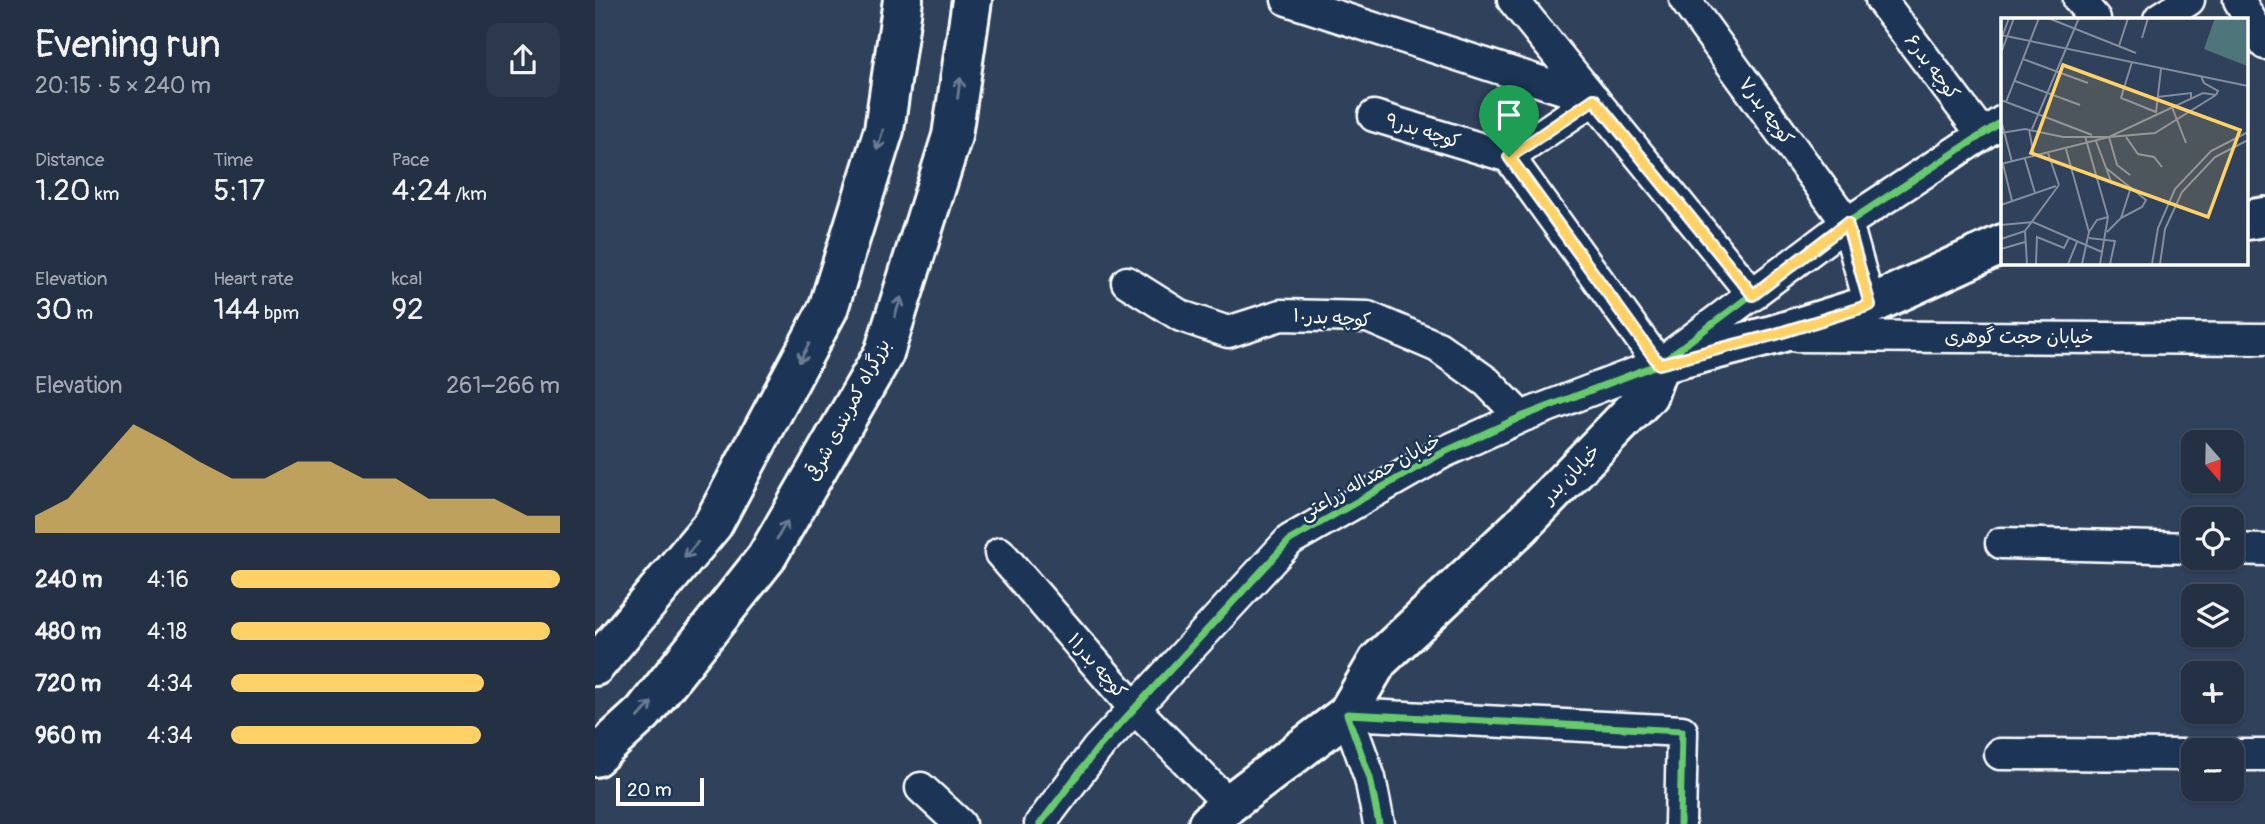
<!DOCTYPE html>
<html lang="en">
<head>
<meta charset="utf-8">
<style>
	body { margin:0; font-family:Pangolin,"Playpen Sans Arabic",sans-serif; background:#2c394c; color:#f1f3f6; height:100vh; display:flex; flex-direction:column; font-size:26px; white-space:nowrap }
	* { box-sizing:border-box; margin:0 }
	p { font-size:23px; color:#a3a9b3 }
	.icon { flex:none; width:38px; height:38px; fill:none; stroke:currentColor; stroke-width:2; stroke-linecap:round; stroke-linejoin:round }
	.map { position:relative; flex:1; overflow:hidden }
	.panel { display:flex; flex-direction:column; background:#243145; width:595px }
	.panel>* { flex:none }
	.needle { width:46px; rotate:160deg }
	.buttons { position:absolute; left:1586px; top:430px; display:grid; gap:14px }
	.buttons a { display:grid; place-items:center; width:63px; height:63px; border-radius:14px; background:#243145; box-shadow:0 2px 5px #0004,0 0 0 2px #414c5e; font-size:35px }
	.scale { position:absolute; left:21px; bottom:18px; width:88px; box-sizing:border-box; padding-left:7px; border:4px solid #fff; border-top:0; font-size:19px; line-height:24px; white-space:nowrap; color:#fff; -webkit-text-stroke:5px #1d3557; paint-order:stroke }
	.pin { position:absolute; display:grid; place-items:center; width:60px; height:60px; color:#fff; margin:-72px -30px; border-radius:50% 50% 50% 0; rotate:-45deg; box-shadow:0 0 7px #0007 }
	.pin .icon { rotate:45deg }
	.round { display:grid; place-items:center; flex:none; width:74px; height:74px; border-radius:14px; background:#2c394c }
	.summary { display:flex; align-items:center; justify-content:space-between; height:119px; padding:0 35px }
	h1 { font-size:38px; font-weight:600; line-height:52px }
	.figures { display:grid; grid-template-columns:repeat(3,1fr); gap:10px; height:119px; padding:7px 35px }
	.figures div { display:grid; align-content:center }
	.figures b { font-size:30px; font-weight:600 }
	.figures small { font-size:19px; font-weight:400 }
	.figures p { font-size:19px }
	.chart { height:196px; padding:14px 35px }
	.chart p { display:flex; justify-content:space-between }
	.chart svg { width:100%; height:126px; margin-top:7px; fill:#ffd166; opacity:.7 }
	ul { padding:0 35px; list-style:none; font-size:23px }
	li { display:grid; grid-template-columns:112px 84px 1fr; align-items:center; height:52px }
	li i { height:18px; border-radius:9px; background:#ffd166 }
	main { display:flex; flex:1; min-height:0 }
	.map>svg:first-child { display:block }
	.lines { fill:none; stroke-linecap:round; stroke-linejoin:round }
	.street-casing { stroke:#fff; stroke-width:35 }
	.secondary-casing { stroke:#fff; stroke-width:44 }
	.highway-casing { stroke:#fff; stroke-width:44 }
	.street { stroke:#1d3557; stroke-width:30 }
	.secondary { stroke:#1d3557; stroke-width:38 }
	.highway { stroke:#1d3557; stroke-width:38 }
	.cycleway-casing { stroke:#1d3557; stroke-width:11 }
	.cycleway { stroke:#67ca6e; stroke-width:7 }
	.oneway { stroke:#6c7c92 }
	.route-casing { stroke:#fff; stroke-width:14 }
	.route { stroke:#ffd166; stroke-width:9 }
	.labels { text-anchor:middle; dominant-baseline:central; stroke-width:5; stroke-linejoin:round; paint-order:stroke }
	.street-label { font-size:19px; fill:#fff; stroke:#1d3557 }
	.inset-road { fill:none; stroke:#838d9d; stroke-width:2 }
	.view { fill:#ffd166; fill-opacity:0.15; stroke:#ffd166; stroke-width:3.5 }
	.inset-edge { fill:none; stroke:#fff; stroke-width:3.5 }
</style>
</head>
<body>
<main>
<section class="panel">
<div class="summary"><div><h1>Evening run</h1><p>20:15 · 5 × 240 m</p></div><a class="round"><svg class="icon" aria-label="share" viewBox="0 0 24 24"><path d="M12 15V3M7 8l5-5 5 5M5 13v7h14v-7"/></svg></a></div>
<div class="figures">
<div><p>Distance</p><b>1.20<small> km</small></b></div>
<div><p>Time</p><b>5:17</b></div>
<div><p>Pace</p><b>4:24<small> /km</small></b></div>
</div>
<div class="figures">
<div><p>Elevation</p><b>30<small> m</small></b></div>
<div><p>Heart rate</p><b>144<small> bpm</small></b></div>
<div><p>kcal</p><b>92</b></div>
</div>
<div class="chart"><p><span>Elevation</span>261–266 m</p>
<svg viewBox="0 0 160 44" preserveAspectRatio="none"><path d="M0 44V38L10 32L20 19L30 6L40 12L50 19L60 25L70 25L80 19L90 19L100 25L110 25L120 32L130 32L140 32L150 38L160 38V44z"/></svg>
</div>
<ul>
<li><b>240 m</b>4:16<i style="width:100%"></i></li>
<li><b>480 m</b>4:18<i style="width:97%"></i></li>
<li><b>720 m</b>4:34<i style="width:77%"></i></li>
<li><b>960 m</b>4:34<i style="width:76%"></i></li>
</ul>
</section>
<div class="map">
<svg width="1670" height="824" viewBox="0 0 1670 824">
	<rect width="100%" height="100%" fill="#30415c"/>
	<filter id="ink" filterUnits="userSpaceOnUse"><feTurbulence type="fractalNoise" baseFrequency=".0143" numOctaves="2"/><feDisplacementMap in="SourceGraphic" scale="14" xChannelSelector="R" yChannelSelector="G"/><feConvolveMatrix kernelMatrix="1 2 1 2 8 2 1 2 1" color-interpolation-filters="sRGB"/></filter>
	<g filter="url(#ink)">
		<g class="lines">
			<defs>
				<path id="street" d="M 692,0 L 999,99
					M 918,0 L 1158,295
					M 1090,0 L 1252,223 L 1275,305
					M 1286,0 L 1387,134
					M 1484,0 L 1500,19
					M 1644,0 L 1670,44
					M 1564,19 L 1594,0
					M 779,116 L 914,157 L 1064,364
					M 914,157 L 999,99
					M 532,282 L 586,316 L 633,332 L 686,315 L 773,317 L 843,347 L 892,382 L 926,417
					M 1201,336 L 1670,339
					M 1406,543 L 1598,548
					M 1636,549 L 1670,550
					M 405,553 L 540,709 L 634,804
					M 1405,754 L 1598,755
					M 1636,755 L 1670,755
					M 326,788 L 365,824
					M 445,824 L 502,749 L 695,540 L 849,452 L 926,417 L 1064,364 L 1252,223 L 1408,121
					M 784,824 L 775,778 L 752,714 L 1087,731 L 1085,824"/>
				<path id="secondary" d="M 1651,220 L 1670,217
					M 613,824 L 634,804 L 752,714 L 783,661 L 925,527 L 1053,395 L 1064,364 L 1178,335 L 1275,305 L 1408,244"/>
				<path id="highway" d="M 0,666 L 118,524 L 233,309 L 289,130 L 308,0
					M 0,757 L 48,713 L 171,558 L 289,353 L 357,136 L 377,0"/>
			</defs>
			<use href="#street" class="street-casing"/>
			<use href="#secondary" class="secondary-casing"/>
			<use href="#highway" class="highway-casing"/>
			<use href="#street" class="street"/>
			<use href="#secondary" class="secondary"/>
			<use href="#highway" class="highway"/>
			<defs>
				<path id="cycleway" d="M 445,824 L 502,749 L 695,540 L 849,452 L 926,417 L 1064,364 L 1252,223 L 1408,121
					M 784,824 L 775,778 L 752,714 L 1087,731 L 1085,824"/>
			</defs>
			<use href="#cycleway" class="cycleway-casing"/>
			<use href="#cycleway" class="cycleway"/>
		</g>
		<defs><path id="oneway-shaft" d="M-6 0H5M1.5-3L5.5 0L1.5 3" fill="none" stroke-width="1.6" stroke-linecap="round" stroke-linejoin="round" transform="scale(1.75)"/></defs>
		<g class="oneway">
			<use href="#oneway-shaft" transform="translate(364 88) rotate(-82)"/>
			<use href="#oneway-shaft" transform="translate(285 140) rotate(107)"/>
			<use href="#oneway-shaft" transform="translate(303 307) rotate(-72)"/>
			<use href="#oneway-shaft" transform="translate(209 353) rotate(118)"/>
			<use href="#oneway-shaft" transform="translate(187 530) rotate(-60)"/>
			<use href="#oneway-shaft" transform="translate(96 550) rotate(130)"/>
			<use href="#oneway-shaft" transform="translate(50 710) rotate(-48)"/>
		</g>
	</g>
	<g class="lines" filter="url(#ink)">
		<defs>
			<path id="route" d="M 999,99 L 1158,295 L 1252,223 L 1275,305 L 1178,335 L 1064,364 L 914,157 Z"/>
		</defs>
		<use href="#route" class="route-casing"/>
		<use href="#route" class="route"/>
	</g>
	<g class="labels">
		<g class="street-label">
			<text transform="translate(1337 67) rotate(53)">کوچه بدر۶</text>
			<text transform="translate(1171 111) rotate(54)">کوچه بدر۷</text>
			<text transform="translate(828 131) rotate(17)">کوچه بدر۹</text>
			<text transform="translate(737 318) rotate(4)">کوچه بدر۱۰</text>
			<text x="1424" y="337">خیابان حجت گوهری</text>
			<text transform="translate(253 410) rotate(-62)">بزرگراه کمربندی شرقی</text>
			<text transform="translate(976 474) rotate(-46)">خیابان بدر</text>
			<text transform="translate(775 477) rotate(-29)">خیابان حمداله زراعتی</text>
			<text transform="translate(502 666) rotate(49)">کوچه بدر۱۱</text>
		</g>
	</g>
	<g transform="translate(1406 18)">
		<rect width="247" height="247" fill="#30415c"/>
		<path d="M 214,0 L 247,0 L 246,48 L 203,31 Z" fill="#4e7579"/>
		<path class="inset-road" d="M 47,0 L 135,35M 133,0 L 147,0 L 141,20M 0,17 L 247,68M 0,22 L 8,0M 118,28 L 127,0M 0,35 L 13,0M 22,41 L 87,65M 131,44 L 120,80 L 155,94 L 160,51M 200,58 L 203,65 L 217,73 L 215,77M 14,63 L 79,87M 156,79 L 190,75 L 190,81M 0,82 L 91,117M 5,84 L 38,0M 171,89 L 185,125M 0,102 L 11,144M 28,111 L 33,139M 31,111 L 78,0M 0,115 L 24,111 L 62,119 L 108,119 L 202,75 L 215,77M 84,118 L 107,199 L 99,246M 108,119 L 116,147 L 129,157M 125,119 L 137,136 L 153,139 L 161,149M 95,123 L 111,166M 65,131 L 88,214 L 81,246M 47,135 L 58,167M 24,141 L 34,175M 0,146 L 108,119 L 154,115 L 215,77M 2,146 L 11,183M 105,150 L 145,182 L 141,189 L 120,200M 0,187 L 55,168M 0,207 L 32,204 L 101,234M 88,214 L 96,202 L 107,199M 106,214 L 120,200 L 130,169M 88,220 L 114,223 L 109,246M 0,221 L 24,213M 0,231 L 24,224M 26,246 L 24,213 L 58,167M 35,246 L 36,219 L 63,230 L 68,220M 67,246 L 76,224M 151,246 L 157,210 L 174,171 L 210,133 L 247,114M 159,246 L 164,211 L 181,174 L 214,139 L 247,122"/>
		<path class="view" d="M 62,47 L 239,112 L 207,199 L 30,135 Z"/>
		<rect width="247" height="247" class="inset-edge"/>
	</g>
</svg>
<div class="buttons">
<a><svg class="needle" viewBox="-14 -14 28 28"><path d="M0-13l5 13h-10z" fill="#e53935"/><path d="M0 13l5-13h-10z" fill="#a3a9b3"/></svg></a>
<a><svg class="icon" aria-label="locate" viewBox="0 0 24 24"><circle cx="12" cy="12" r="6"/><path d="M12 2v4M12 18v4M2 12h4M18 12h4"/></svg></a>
<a><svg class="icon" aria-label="layers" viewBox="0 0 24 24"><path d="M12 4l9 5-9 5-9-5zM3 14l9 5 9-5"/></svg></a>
<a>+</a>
<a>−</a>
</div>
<div class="scale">20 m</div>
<div class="pin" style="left:914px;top:157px;background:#1e9e55"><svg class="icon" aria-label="arrive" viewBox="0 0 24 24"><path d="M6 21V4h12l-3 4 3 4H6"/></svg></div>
</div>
</main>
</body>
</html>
